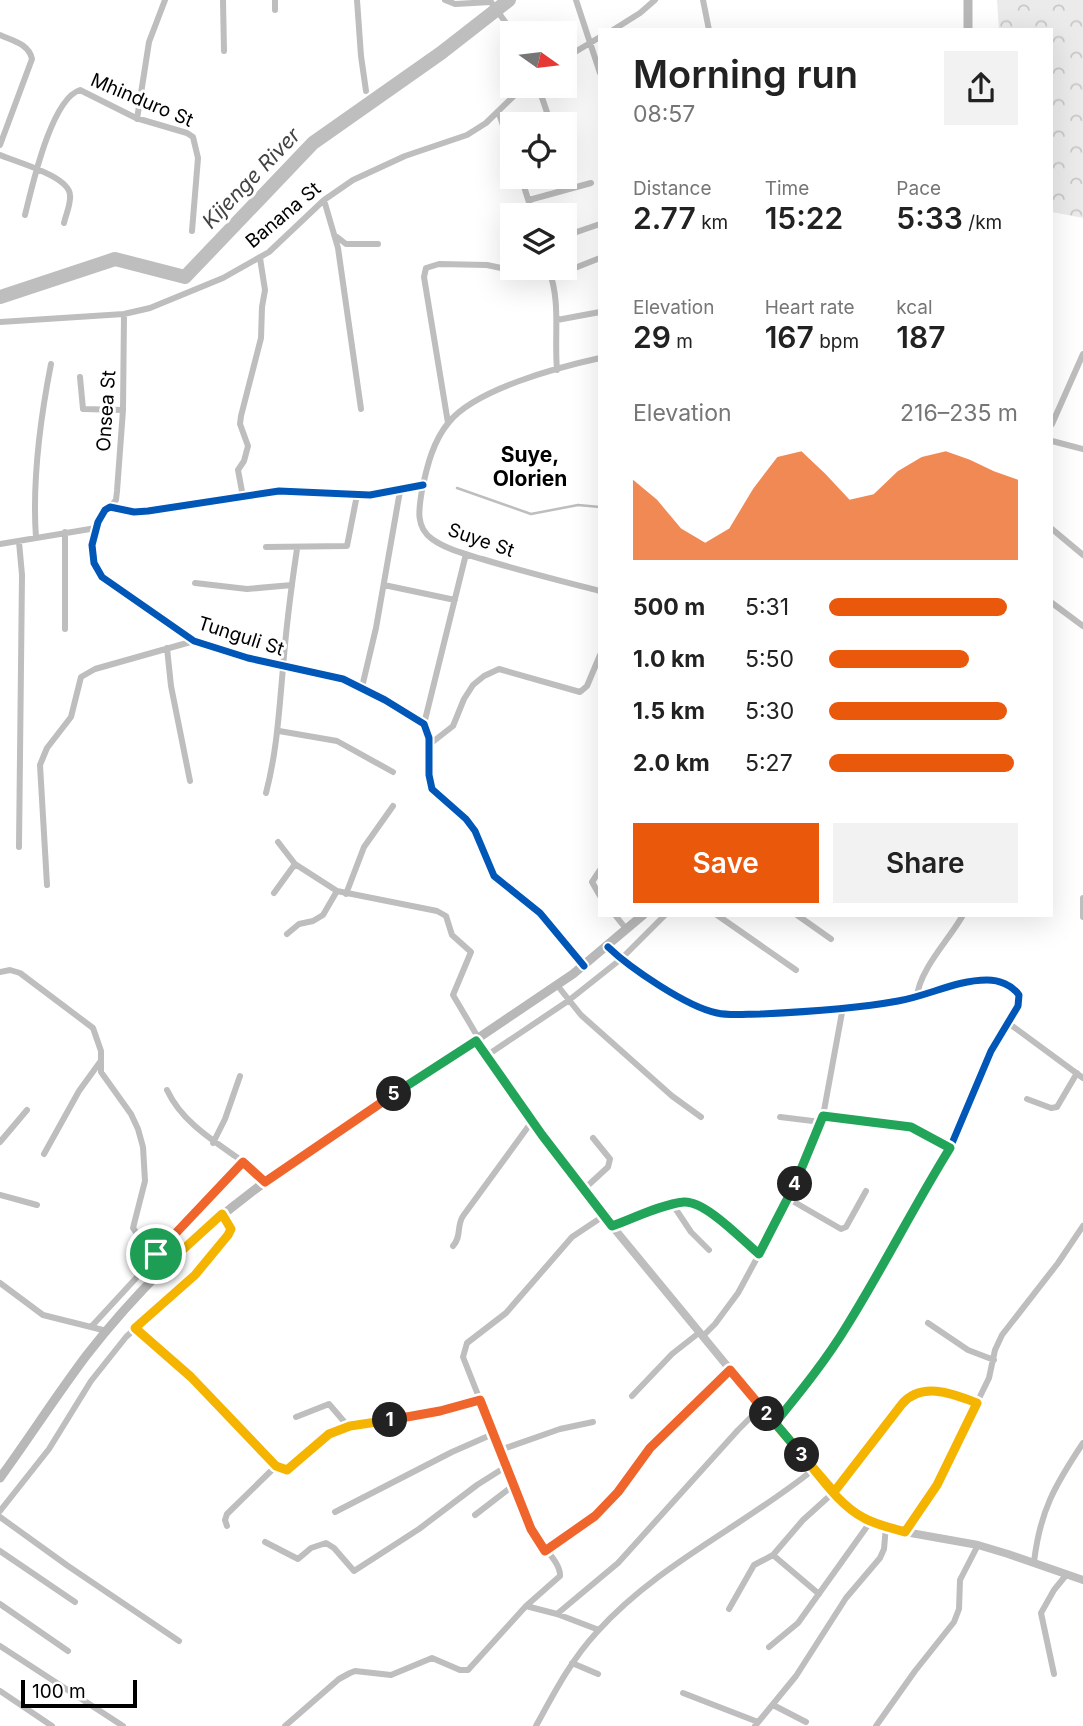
<!DOCTYPE html>
<html lang="en">
<head>
<meta charset="utf-8">
<style>
	body { margin:0; font-family:Inter,sans-serif; background:#f2f2f2; color:#222; height:100vh; display:flex; flex-direction:column; font-size:26px; white-space:nowrap }
	* { box-sizing:border-box; margin:0 }
	p { font-size:23px; color:#767676 }
	.icon { flex:none; width:38px; height:38px; fill:none; stroke:currentColor; stroke-width:2; stroke-linecap:round; stroke-linejoin:round }
	.map { position:relative; flex:1; overflow:hidden }
	.sheet { position:absolute; left:598px; top:28px; width:455px; height:889px; display:flex; flex-direction:column; background:#fff; border-radius:0px; box-shadow:0 7px 28px #0002 }
	.sheet>* { flex:none }
	.needle { width:46px; rotate:104deg }
	.buttons { position:absolute; left:500px; top:21px; display:grid; gap:14px }
	.buttons a { display:grid; place-items:center; width:77px; height:77px; border-radius:0px; background:#fff; box-shadow:0 7px 28px #0002; font-size:35px }
	.scale { position:absolute; left:21px; bottom:18px; width:116px; box-sizing:border-box; padding-left:7px; border:4px solid #000; border-top:0; font-size:19px; line-height:24px; white-space:nowrap; color:#000; -webkit-text-stroke:5px #fff; paint-order:stroke }
	.pin { position:absolute; display:grid; place-items:center; width:60px; height:60px; color:#fff; margin:-30px; border:4px solid #fff; border-radius:50%; box-shadow:0 2px 7px #0007 }
	.km { position:absolute; width:35px; height:35px; margin:-18px; border-radius:50%; background:#222; color:#fff; font-size:19px; line-height:35px; text-align:center }
	.round { display:grid; place-items:center; flex:none; width:74px; height:74px; border-radius:0px; background:#f2f2f2 }
	.overview { display:flex; align-items:center; justify-content:space-between; height:119px; padding:0 35px }
	h1 { font-size:38px; font-weight:600; line-height:52px }
	.stats { display:grid; grid-template-columns:repeat(3,1fr); gap:10px; height:119px; padding:7px 35px }
	.stats div { display:grid; align-content:center }
	.stats b { font-size:30px; font-weight:600 }
	.stats small { font-size:19px; font-weight:400 }
	.stats p { font-size:19px }
	.chart { height:196px; padding:14px 35px }
	.chart p { display:flex; justify-content:space-between }
	.chart svg { width:100%; height:126px; margin-top:7px; fill:#ea580c; opacity:.7 }
	.primary-button { display:flex; gap:14px; margin-top:auto; padding:14px 35px }
	.primary-button a { flex:1; height:80px; border-radius:0px; background:#ea580c; color:#fff; font-size:28px; font-weight:600; line-height:80px; text-align:center }
	.primary-button a+a { background:#f2f2f2; color:#222 }
	ul { padding:0 35px; list-style:none; font-size:23px }
	li { display:grid; grid-template-columns:112px 84px 1fr; align-items:center; height:52px }
	li i { height:18px; border-radius:9px; background:#ea580c }
	.map>svg:first-child { display:block }
	.forest { fill:url(#forest-crowns) }
	.lines { fill:none; stroke-linecap:round; stroke-linejoin:round }
	.stream { stroke:#bebebe; stroke-width:2.5 }
	.river { stroke:#bebebe; stroke-width:14 }
	.minor { stroke:#bebebe; stroke-width:6 }
	.tertiary { stroke:#bebebe; stroke-width:8 }
	.secondary { stroke:#b8b8b8; stroke-width:9 }
	.cycleway-casing { stroke:#fff; stroke-width:11 }
	.cycleway { stroke:#0057b8; stroke-width:7 }
	.split-1-casing { stroke:#fff; stroke-width:14 }
	.split-2-casing { stroke:#fff; stroke-width:14 }
	.split-3-casing { stroke:#fff; stroke-width:14 }
	.split-4-casing { stroke:#fff; stroke-width:14 }
	.split-5-casing { stroke:#fff; stroke-width:14 }
	.split-6-casing { stroke:#fff; stroke-width:14 }
	.split-1 { stroke:#f5b400; stroke-width:9 }
	.split-2 { stroke:#f0652b; stroke-width:9 }
	.split-3 { stroke:#f5b400; stroke-width:9 }
	.split-4 { stroke:#22a559; stroke-width:9 }
	.split-5 { stroke:#22a559; stroke-width:9 }
	.split-6 { stroke:#f0652b; stroke-width:9 }
	.labels { text-anchor:middle; dominant-baseline:central; stroke-width:6; stroke-linejoin:round; paint-order:stroke }
	.street-label { font-size:19px; fill:#000; stroke:#fff }
	.water-label { font-size:21px; font-style:italic; fill:#434343; stroke:#fff }
	.neighbourhood-label { font-size:21px; font-weight:bold; fill:#000; stroke:#fff }
</style>
</head>
<body>
<div class="map">
<svg width="1083" height="1726" viewBox="0 0 1083 1726">
	<defs>
		<pattern id="forest-crowns" width="20" height="18" patternUnits="userSpaceOnUse" patternTransform="scale(1.75)"><rect width="20" height="18" fill="#ebebeb"/><path d="M2 6a3 3 0 1 1 6 0M12 15a3 3 0 1 1 6 0" fill="none" stroke="#c8c8c8"/></pattern>
	</defs>
	<rect width="100%" height="100%" fill="#fff"/>
	<path class="forest" d="M 997,0 L 1083,0 L 1083,218 L 1052,212 L 1052,30 L 999,30 Z"/>
	<g class="lines">
		<path class="stream" d="M 457,488 L 531,514 L 578,505 L 600,507"/>
		<path class="river" d="M 0,297 L 115,259 L 185,277 L 313,143 L 441,53 L 509,0"/>
		<path class="minor" d="M 223,0 L 224,51
			M 275,0 L 275,10
			M 357,0 L 361,56 L 366,91
			M 445,0 L 455,4 L 491,2 L 513,33
			M 576,0 L 600,73
			M 703,0 L 709,30
			M 613,30 L 640,13 L 655,0
			M 0,35 C 13,41 29,44 32,59 L 0,145
			M 565,58 L 600,37
			M 538,86 L 551,124
			M 498,111 L 513,154
			M 137,119 L 149,42 L 165,0
			M 0,155 C 16,162 69,176 70,195 C 71,204 66,214 64,223
			M 521,177 L 533,215
			M 324,200 L 338,248 L 361,409
			M 529,200 L 591,183
			M 25,215 C 32,187 51,99 80,90 L 136,118 L 187,133 L 193,137 L 198,158 L 192,231
			M 565,236 L 600,224
			M 337,237 L 346,244 L 378,244
			M 549,270 C 561,303 554,335 557,370
			M 552,277 L 600,258
			M 557,320 L 600,312
			M 0,322 L 124,314 L 150,308 L 223,278 L 269,252 L 324,200 L 353,180 L 405,156 L 467,135 L 486,123 L 524,86
			M 600,358 C 559,367 476,389 449,422 C 433,441 427,466 422,490 C 419,508 415,527 432,539 C 446,549 465,554 482,559 C 521,571 561,581 600,591
			M 80,377 L 83,409 L 123,410
			M 448,423 L 424,277 L 426,268 L 439,264 L 487,265 L 525,273 L 549,271
			M 1052,424 L 1083,354
			M 1052,441 L 1083,449
			M 423,485 L 370,495 L 279,491 L 148,511 L 134,512 L 110,507 L 105,510 L 98,522 L 92,545 L 94,563 L 102,577 L 194,641 L 248,658 L 343,679 L 385,700 L 424,724 L 429,738 L 429,775 L 432,789 L 466,819 L 475,831 L 494,876 L 540,913 L 584,966
			M 243,497 L 238,470 L 244,461 L 248,446 L 240,424 L 241,416 L 261,338 L 262,307 L 265,290 L 260,258
			M 110,507 L 116,500 L 117,491 L 123,410 L 124,314
			M 1052,529 L 1083,555
			M 36,538 C 32,481 40,420 51,364
			M 0,544 L 96,528
			M 266,547 L 347,546 L 357,495
			M 195,583 L 247,589 L 292,585
			M 384,585 L 455,600
			M 1052,603 L 1083,626
			M 65,629 L 65,532
			M 167,648 L 171,686 L 190,781
			M 362,687 L 376,628 L 400,491
			M 424,724 L 466,554
			M 279,731 L 337,741 L 393,772
			M 430,744 L 453,726 L 464,699 L 473,685 L 484,676 L 499,669 L 580,692 L 587,686 L 600,655
			M 266,793 C 277,751 279,711 283,668 C 286,628 291,589 297,549
			M 278,842 L 295,864 L 337,891 L 437,911 L 446,916 L 452,935 L 471,952 L 453,995 L 479,1039
			M 19,847 L 22,575 L 19,542
			M 600,870 L 592,882 L 600,896
			M 47,885 L 40,765 L 47,748 L 71,717 L 81,677 L 95,669 L 194,641
			M 274,893 L 295,864
			M 346,894 L 364,847 L 393,806
			M 1083,898 L 1083,917
			M 615,915 L 627,930
			M 717,915 L 796,970
			M 797,915 L 831,939
			M 287,934 L 299,924 L 313,921 L 323,915 L 337,891
			M 608,947 C 630,968 687,1007 717,1013 C 730,1016 746,1014 760,1014 C 805,1012 854,1009 898,1001 C 928,996 956,980 987,980 C 999,980 1012,985 1019,995 L 1018,1006 L 991,1051 L 950,1148 L 847,1326 L 823,1361 L 775,1423
			M 0,972 L 10,970 L 20,973 L 93,1028 L 101,1051 L 101,1072 L 131,1114 L 138,1129 L 143,1147 L 145,1181 L 133,1228 L 140,1238 L 167,1264
			M 557,985 L 581,1015 L 672,1096 L 701,1117
			M 917,997 C 919,970 949,940 963,915
			M 1007,1022 L 1083,1078
			M 486,1056 L 568,1001 L 621,959 L 665,915
			M 167,1090 C 181,1120 209,1138 235,1156 C 246,1163 255,1173 265,1182
			M 1027,1099 L 1051,1108 L 1057,1107 L 1077,1073
			M 823,1116 L 911,1127 L 950,1148
			M 780,1117 L 821,1122
			M 0,1142 L 27,1110
			M 213,1143 L 225,1119 L 240,1076
			M 44,1154 L 79,1091 L 100,1062
			M 583,1190 L 608,1167 L 610,1159 L 593,1138
			M 0,1195 L 37,1205
			M 789,1199 L 841,1229 L 846,1227 L 866,1191
			M 673,1205 L 691,1232 L 709,1250
			M 612,1226 C 632,1219 662,1204 684,1202 C 706,1201 742,1240 759,1254
			M 453,1246 C 462,1236 456,1227 463,1216 L 533,1120
			M 0,1283 L 43,1315 L 107,1331
			M 928,1323 L 968,1350 L 994,1360
			M 91,1327 L 243,1162
			M 135,1328 L 194,1379 L 276,1466 L 287,1470 L 323,1437 L 350,1427
			M 703,1336 L 715,1324 L 738,1293 L 789,1199 L 823,1116 L 843,1007
			M 632,1396 L 672,1354 L 700,1332
			M 296,1417 L 329,1404 L 347,1425 L 353,1427 L 440,1411 L 480,1400
			M 500,1450 L 560,1429 L 593,1422
			M 0,1511 L 49,1449 L 91,1381 L 126,1337 L 195,1274 L 228,1235 L 231,1229 L 223,1214
			M 335,1512 L 452,1452 L 493,1434
			M 475,1515 L 514,1485
			M 0,1517 L 68,1566 L 179,1641
			M 227,1526 L 225,1520 L 227,1514 L 276,1466
			M 905,1532 L 946,1466 L 989,1378 L 995,1350 L 1002,1335 L 1058,1263 L 1083,1226
			M 265,1542 L 298,1559 L 311,1548 L 326,1543 L 334,1548 L 354,1571 L 419,1529 L 477,1485 L 507,1466
			M 0,1551 L 75,1602
			M 545,1551 L 590,1521 L 604,1507 L 618,1492 L 651,1448 L 730,1370
			M 773,1555 L 819,1594
			M 1034,1562 C 1040,1511 1055,1485 1083,1443
			M 0,1604 L 68,1651
			M 526,1606 L 557,1614 L 599,1630
			M 729,1609 L 754,1565 L 773,1555 L 803,1520 L 834,1492 L 907,1399 C 928,1383 954,1395 977,1403
			M 557,1614 L 618,1563 L 738,1430 L 761,1407
			M 0,1646 L 123,1726
			M 769,1647 L 798,1623 L 871,1521
			M 572,1663 L 598,1674
			M 1054,1674 L 1041,1613 L 1054,1590 L 1067,1574
			M 0,1691 L 52,1726
			M 683,1693 L 758,1722
			M 773,1705 L 806,1722
			M 285,1726 L 339,1679 L 350,1673 L 355,1671 L 391,1675 L 432,1658 L 460,1670 L 468,1670 L 526,1606 L 560,1576 C 561,1561 538,1544 531,1529 L 463,1357 L 467,1343 L 506,1313 L 572,1237 L 605,1215
			M 536,1726 C 554,1693 571,1660 597,1632 C 658,1564 744,1526 814,1469
			M 755,1726 L 796,1676 L 846,1598 L 880,1558 L 884,1549 L 886,1526
			M 876,1726 L 915,1671 L 954,1622 L 959,1609 L 960,1580 L 978,1545"/>
		<path class="tertiary" d="M 476,1041 L 542,1135 L 612,1226 L 747,1390 L 840,1499 L 861,1517 L 871,1521 L 905,1532 L 978,1545 L 1008,1554 L 1083,1580"/>
		<path class="secondary" d="M 968,30 L 968,0
			M 0,1478 C 29,1438 56,1396 86,1356 C 138,1289 197,1232 265,1182 L 573,974 L 643,915"/>
		<defs>
			<path id="cycleway" d="M 423,485 L 370,495 L 279,491 L 148,511 L 134,512 L 110,507 L 105,510 L 98,522 L 92,545 L 94,563 L 102,577 L 194,641 L 248,658 L 343,679 L 385,700 L 424,724 L 429,738 L 429,775 L 432,789 L 466,819 L 475,831 L 494,876 L 540,913 L 584,966
				M 608,947 C 630,968 687,1007 717,1013 C 730,1016 746,1014 760,1014 C 805,1012 854,1009 898,1001 C 928,996 956,980 987,980 C 999,980 1012,985 1019,995 L 1018,1006 L 991,1051 L 950,1148 L 847,1326 L 823,1361 L 775,1423"/>
		</defs>
		<use href="#cycleway" class="cycleway-casing"/>
		<use href="#cycleway" class="cycleway"/>
	</g>
	<g class="lines">
		<defs>
			<path id="split-1" d="M 156,1254 L 167,1264 L 222,1214 L 231,1229 L 228,1235 L 195,1275 L 135,1328 L 191,1377 L 276,1466 L 287,1470 L 329,1434 L 350,1426 L 390,1420"/>
			<path id="split-2" d="M 390,1420 L 440,1411 L 480,1400 L 531,1529 L 545,1551 L 595,1516 L 618,1492 L 650,1448 L 730,1370 L 767,1414"/>
			<path id="split-3" d="M 767,1414 L 834,1492 L 902,1404 C 922,1381 953,1394 977,1403 L 937,1485 L 905,1532 C 892,1528 876,1525 864,1518 C 839,1505 820,1476 802,1455"/>
			<path id="split-4" d="M 795,1184 L 823,1116 L 911,1127 L 950,1148 C 914,1206 884,1266 848,1324 C 827,1359 801,1391 775,1423 L 802,1455"/>
			<path id="split-5" d="M 394,1094 L 476,1041 L 542,1135 L 612,1226 C 632,1219 662,1204 684,1202 C 706,1201 742,1240 759,1254 L 795,1184"/>
			<path id="split-6" d="M 156,1254 L 243,1162 L 265,1182 L 394,1094"/>
		</defs>
		<use href="#split-1" class="split-1-casing"/>
		<use href="#split-2" class="split-2-casing"/>
		<use href="#split-3" class="split-3-casing"/>
		<use href="#split-4" class="split-4-casing"/>
		<use href="#split-5" class="split-5-casing"/>
		<use href="#split-6" class="split-6-casing"/>
		<use href="#split-1" class="split-1"/>
		<use href="#split-2" class="split-2"/>
		<use href="#split-3" class="split-3"/>
		<use href="#split-4" class="split-4"/>
		<use href="#split-5" class="split-5"/>
		<use href="#split-6" class="split-6"/>
	</g>
	<g class="labels">
		<g class="street-label">
			<text transform="translate(142 100) rotate(23)">Mhinduro St</text>
			<text transform="translate(283 215) rotate(-40)">Banana St</text>
			<text transform="translate(106 411) rotate(-86)">Onsea St</text>
			<text transform="translate(481 540) rotate(19)">Suye St</text>
			<text transform="translate(241 636) rotate(18)">Tunguli St</text>
		</g>
		<g class="water-label">
			<text transform="translate(251 178) rotate(-46)">Kijenge River</text>
		</g>
		<g class="neighbourhood-label">
			<text x="530" y="454">Suye,<tspan x="530" dy="24">Olorien</tspan></text>
		</g>
	</g>
</svg>
<div class="buttons">
<a><svg class="needle" viewBox="-14 -14 28 28"><path d="M0-13l5 13h-10z" fill="#e53935"/><path d="M0 13l5-13h-10z" fill="#767676"/></svg></a>
<a><svg class="icon" aria-label="locate" viewBox="0 0 24 24"><circle cx="12" cy="12" r="6"/><path d="M12 2v4M12 18v4M2 12h4M18 12h4"/></svg></a>
<a><svg class="icon" aria-label="layers" viewBox="0 0 24 24"><path d="M12 4l9 5-9 5-9-5zM3 14l9 5 9-5"/></svg></a>
</div>
<div class="scale">100 m</div>
<div class="pin" style="left:156px;top:1254px;background:#1e9e55"><svg class="icon" aria-label="arrive" viewBox="0 0 24 24"><path d="M6 21V4h12l-3 4 3 4H6"/></svg></div>
<b class="km" style="left:390px;top:1420px">1</b>
<b class="km" style="left:767px;top:1414px">2</b>
<b class="km" style="left:802px;top:1455px">3</b>
<b class="km" style="left:795px;top:1184px">4</b>
<b class="km" style="left:394px;top:1094px">5</b>
<section class="sheet">
<div class="overview"><div><h1>Morning run</h1><p>08:57</p></div><a class="round"><svg class="icon" aria-label="share" viewBox="0 0 24 24"><path d="M12 15V3M7 8l5-5 5 5M5 13v7h14v-7"/></svg></a></div>
<div class="stats">
<div><p>Distance</p><b>2.77<small> km</small></b></div>
<div><p>Time</p><b>15:22</b></div>
<div><p>Pace</p><b>5:33<small> /km</small></b></div>
</div>
<div class="stats">
<div><p>Elevation</p><b>29<small> m</small></b></div>
<div><p>Heart rate</p><b>167<small> bpm</small></b></div>
<div><p>kcal</p><b>187</b></div>
</div>
<div class="chart"><p><span>Elevation</span>216–235 m</p>
<svg viewBox="0 0 160 44" preserveAspectRatio="none"><path d="M0 44V16L10 23L20 33L30 38L40 33L50 19L60 8L70 6L80 14L90 23L100 21L110 13L120 8L130 6L140 9L150 13L160 16V44z"/></svg>
</div>
<ul>
<li><b>500 m</b>5:31<i style="width:94%"></i></li>
<li><b>1.0 km</b>5:50<i style="width:74%"></i></li>
<li><b>1.5 km</b>5:30<i style="width:94%"></i></li>
<li><b>2.0 km</b>5:27<i style="width:98%"></i></li>
</ul>
<div class="primary-button"><a>Save</a><a>Share</a></div>
</section>
</div>
</body>
</html>
